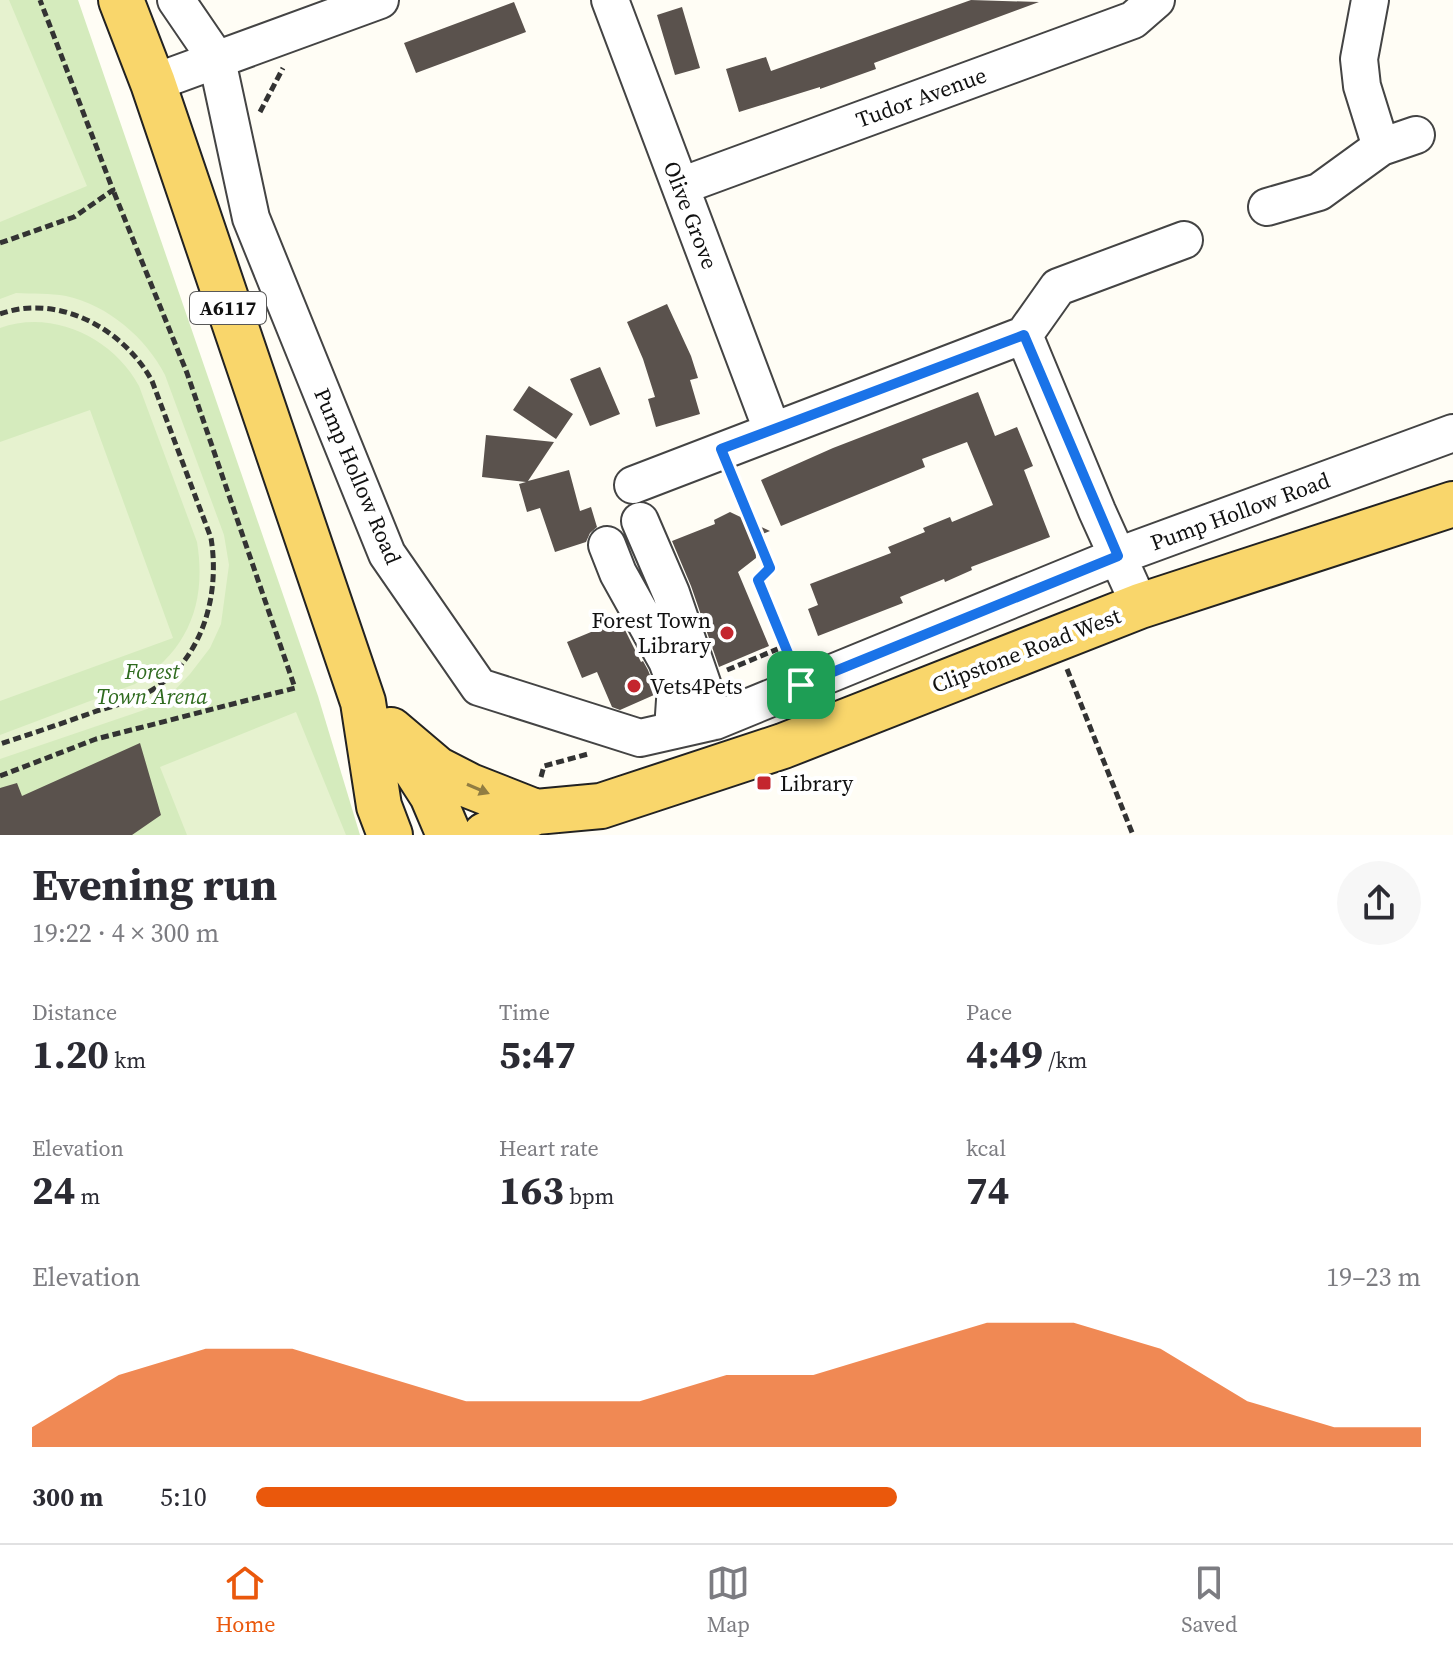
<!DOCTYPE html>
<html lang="en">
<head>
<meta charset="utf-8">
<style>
	body { margin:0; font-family:"Source Serif 4",serif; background:#f7f7f7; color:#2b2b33; height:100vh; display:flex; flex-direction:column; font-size:30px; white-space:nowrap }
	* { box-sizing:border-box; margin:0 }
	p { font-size:26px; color:#7c7c81 }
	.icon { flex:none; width:44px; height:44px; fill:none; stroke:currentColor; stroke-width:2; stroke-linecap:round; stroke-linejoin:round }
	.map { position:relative; height:835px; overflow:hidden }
	.details { display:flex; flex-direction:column; background:#fff; flex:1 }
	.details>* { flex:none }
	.pin { position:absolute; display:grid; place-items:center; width:68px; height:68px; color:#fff; margin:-34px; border-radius:16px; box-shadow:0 4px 12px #0006 }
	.round { display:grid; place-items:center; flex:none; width:84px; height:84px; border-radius:42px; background:#f7f7f7 }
	.summary { display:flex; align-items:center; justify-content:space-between; height:136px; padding:0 32px }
	h1 { font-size:44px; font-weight:700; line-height:60px }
	.metrics { display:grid; grid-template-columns:repeat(3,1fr); gap:12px; height:136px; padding:8px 32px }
	.metrics div { display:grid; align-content:center }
	.metrics b { font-size:40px; font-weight:700 }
	.metrics small { font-size:22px; font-weight:400 }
	.metrics p { font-size:22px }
	.chart { height:224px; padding:16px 32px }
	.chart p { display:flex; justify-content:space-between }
	.chart svg { width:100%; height:144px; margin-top:8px; fill:#ea580c; opacity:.7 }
	ul { padding:0 32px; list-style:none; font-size:26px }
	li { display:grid; grid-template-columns:128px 96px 1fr; align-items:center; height:60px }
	li i { height:20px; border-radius:10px; background:#ea580c }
	.dock { display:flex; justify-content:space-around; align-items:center; height:112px; border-top:2px solid #e1e1e2; background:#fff; font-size:22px; color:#7c7c81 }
	.dock a { display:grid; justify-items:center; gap:4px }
	.dock .active { color:#ea580c }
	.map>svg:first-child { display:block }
	.green { fill:#d5ebbd }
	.pitch { fill:#e6f2cf }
	.building { fill:#5a524d }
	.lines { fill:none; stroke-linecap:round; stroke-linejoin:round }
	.minor-casing { stroke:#444; stroke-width:40 }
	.major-casing { stroke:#222; stroke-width:48 }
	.path { stroke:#333; stroke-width:5; stroke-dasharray:8 4; stroke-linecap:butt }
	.minor { stroke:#fff; stroke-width:36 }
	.major { stroke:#f9d66b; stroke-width:44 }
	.oneway { fill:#917d42 }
	.route-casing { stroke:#fff; stroke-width:16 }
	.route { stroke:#1a73e8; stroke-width:10 }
	.poi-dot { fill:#c4262e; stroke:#fff; stroke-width:3 }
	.labels { text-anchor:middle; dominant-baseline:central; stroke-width:8; stroke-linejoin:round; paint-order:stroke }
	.shield { fill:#fff; stroke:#585858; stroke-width:2 }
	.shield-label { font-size:20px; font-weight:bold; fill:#111 }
	.street-label { font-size:22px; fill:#111; stroke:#fff }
	.poi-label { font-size:22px; fill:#111; stroke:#fff; text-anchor:start }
	.park-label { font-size:22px; font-style:italic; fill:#2f6b1f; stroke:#fff }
</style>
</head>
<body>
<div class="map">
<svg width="1453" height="835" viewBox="0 0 1453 835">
	<rect width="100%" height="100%" fill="#fffdf5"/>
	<path class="green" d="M 0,0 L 78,0 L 318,696 L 360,835 L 0,835 Z"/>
	<path class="pitch" d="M 0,0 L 9,0 L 87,186 L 0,222 Z
		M 16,293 C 32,294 50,293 66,296 C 108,305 146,338 165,375 L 224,535 L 229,565 L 221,624 L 210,648 L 190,674 L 172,693 L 147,709 L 0,759 L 0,735 L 135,684 C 188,651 207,603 197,542 L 139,386 C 113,338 53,309 0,328 L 0,299 Z
		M 90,410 L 173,638 L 0,701 L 0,442 Z
		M 296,712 L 346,835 L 187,835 L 160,767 Z"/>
	<path class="building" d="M 971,0 L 1039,2 L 874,63 L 876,69 L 820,89 L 820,87 L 739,112 L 726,69 L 766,57 L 771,71 Z
		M 514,2 L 526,32 L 416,73 L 404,43 Z
		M 682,7 L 700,68 L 675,75 L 657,15 Z
		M 667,304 L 691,356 L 698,378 L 690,380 L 700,414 L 656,427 L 648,399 L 655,397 L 643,359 L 627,322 Z
		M 600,367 L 620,414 L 590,426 L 570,379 Z
		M 529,386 L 573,414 L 556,439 L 513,410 Z
		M 978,392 L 995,436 L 1017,427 L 1033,466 L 1024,470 L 1050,537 L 971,567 L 972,570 L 945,582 L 944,579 L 900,597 L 903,603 L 818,636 L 808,609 L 818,605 L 810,584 L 891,553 L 888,547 L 925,532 L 923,528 L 950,517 L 952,522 L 993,505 L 967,442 L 922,459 L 925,467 L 781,526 L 761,480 L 833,448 Z
		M 486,435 L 554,442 L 528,481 L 569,470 L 580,511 L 591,507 L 597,527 L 590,533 L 586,542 L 555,552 L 540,508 L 527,512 L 519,484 L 526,482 L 482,477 Z
		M 730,512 L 770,531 L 755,537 L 756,558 L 738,572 L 769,646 L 719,667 L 691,586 L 672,541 L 715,524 L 714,520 Z
		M 620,620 L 641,662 L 643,661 L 648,670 L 655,688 L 654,695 L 620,710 L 612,707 L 597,672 L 582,678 L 567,642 Z
		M 140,743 L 161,815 L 132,835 L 0,835 L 0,788 L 17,783 L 22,796 Z"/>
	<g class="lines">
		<defs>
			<path id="minor" d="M 176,0 L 217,60 L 251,218 L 387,554 L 479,687 L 640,738 L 715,721 L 1118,556 L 1453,433
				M 610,0 L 772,430
				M 1370,0 L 1359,59 L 1362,86 L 1381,147
				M 153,83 L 380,0
				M 681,186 L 1133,20 L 1156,0
				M 1267,207 L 1319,192 L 1381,147 L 1416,135
				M 1024,335 L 1097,511 L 1140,606
				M 1024,335 L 1058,287 L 1184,240
				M 633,485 L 1024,335
				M 640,521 L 671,593 L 715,721
				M 607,545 L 618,573 L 667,661 L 676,685 L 673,730"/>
			<path id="major" d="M 121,0 L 153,83 L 363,702 L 379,806 L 390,835
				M 391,730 L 437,769 L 470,786 L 536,812
				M 405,753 L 432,795 L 449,835
				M 485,835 L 536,812 L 601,806 L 783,746 L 1140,606 L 1453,504"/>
		</defs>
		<use href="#minor" class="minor-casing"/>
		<use href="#major" class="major-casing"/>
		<path class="path" d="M 260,112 L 283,68
			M 0,243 L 74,217 L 113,190 L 40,0
			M 0,314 C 58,293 124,329 152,381 L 211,538 C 221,599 200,668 141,696 C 126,703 109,707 94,712 C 63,723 31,734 0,744
			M 733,478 L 770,568 L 758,580 L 790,658
			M 1067,669 L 1133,835
			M 727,670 L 785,646
			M 0,776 L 96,739 L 295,688 L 187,373 L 113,190
			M 541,777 L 544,766 L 588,754"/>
		<use href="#minor" class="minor"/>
		<use href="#major" class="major"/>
	</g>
	<defs><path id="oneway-solid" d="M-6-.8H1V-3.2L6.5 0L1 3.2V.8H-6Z" transform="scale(2)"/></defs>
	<use class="oneway" href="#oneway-solid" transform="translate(478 789) rotate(23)"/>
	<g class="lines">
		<defs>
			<path id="route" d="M 1024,335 L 1118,556 L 801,685 L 758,580 L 770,568 L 721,449 Z"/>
		</defs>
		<use href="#route" class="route-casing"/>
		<use href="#route" class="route"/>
	</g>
	<g class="poi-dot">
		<circle cx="727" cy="633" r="8"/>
		<circle cx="634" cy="686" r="8"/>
		<rect x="756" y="775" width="16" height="16" rx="4"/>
	</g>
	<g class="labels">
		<rect class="shield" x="190" y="292" width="76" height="32" rx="6"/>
		<g class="shield-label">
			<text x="228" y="308">A6117</text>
		</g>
		<g class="street-label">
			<text transform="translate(921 97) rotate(-20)">Tudor Avenue</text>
			<text transform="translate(691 215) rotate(69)">Olive Grove</text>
			<text transform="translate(358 476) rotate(67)">Pump Hollow Road</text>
			<text transform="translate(1240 511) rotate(-20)">Pump Hollow Road</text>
			<text transform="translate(1026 650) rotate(-21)">Clipstone Road West</text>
		</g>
		<g class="poi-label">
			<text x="711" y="620" text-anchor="end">Forest Town<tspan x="711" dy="25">Library</tspan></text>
			<text x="650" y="686">Vets4Pets</text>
			<text x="780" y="783">Library</text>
		</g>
		<g class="park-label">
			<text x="152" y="671">Forest<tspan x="152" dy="25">Town Arena</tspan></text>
		</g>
	</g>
</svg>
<div class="pin" style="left:801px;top:685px;background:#1e9e55"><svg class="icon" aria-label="arrive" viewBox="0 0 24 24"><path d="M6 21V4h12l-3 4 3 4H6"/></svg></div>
</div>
<section class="details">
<div class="summary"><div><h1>Evening run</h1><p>19:22 · 4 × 300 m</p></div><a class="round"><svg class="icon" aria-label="share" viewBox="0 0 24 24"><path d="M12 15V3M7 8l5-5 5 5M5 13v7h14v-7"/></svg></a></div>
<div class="metrics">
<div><p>Distance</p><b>1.20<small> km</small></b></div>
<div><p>Time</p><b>5:47</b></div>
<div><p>Pace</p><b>4:49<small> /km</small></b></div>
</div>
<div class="metrics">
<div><p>Elevation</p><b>24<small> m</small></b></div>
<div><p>Heart rate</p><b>163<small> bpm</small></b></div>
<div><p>kcal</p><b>74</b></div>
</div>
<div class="chart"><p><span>Elevation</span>19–23 m</p>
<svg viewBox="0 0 160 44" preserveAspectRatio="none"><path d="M0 44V38L10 22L20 14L30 14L40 22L50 30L60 30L70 30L80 22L90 22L100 14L110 6L120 6L130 14L140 30L150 38L160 38V44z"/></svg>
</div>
<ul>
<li><b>300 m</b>5:10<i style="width:55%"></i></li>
</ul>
</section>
<nav class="dock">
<a class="active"><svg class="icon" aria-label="home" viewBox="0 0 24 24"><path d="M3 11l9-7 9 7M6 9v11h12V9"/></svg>Home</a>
<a><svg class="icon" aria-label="map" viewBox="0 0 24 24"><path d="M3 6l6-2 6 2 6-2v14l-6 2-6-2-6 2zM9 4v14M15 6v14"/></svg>Map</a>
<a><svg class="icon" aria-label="saved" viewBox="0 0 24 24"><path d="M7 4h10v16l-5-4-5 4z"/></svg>Saved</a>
</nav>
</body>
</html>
